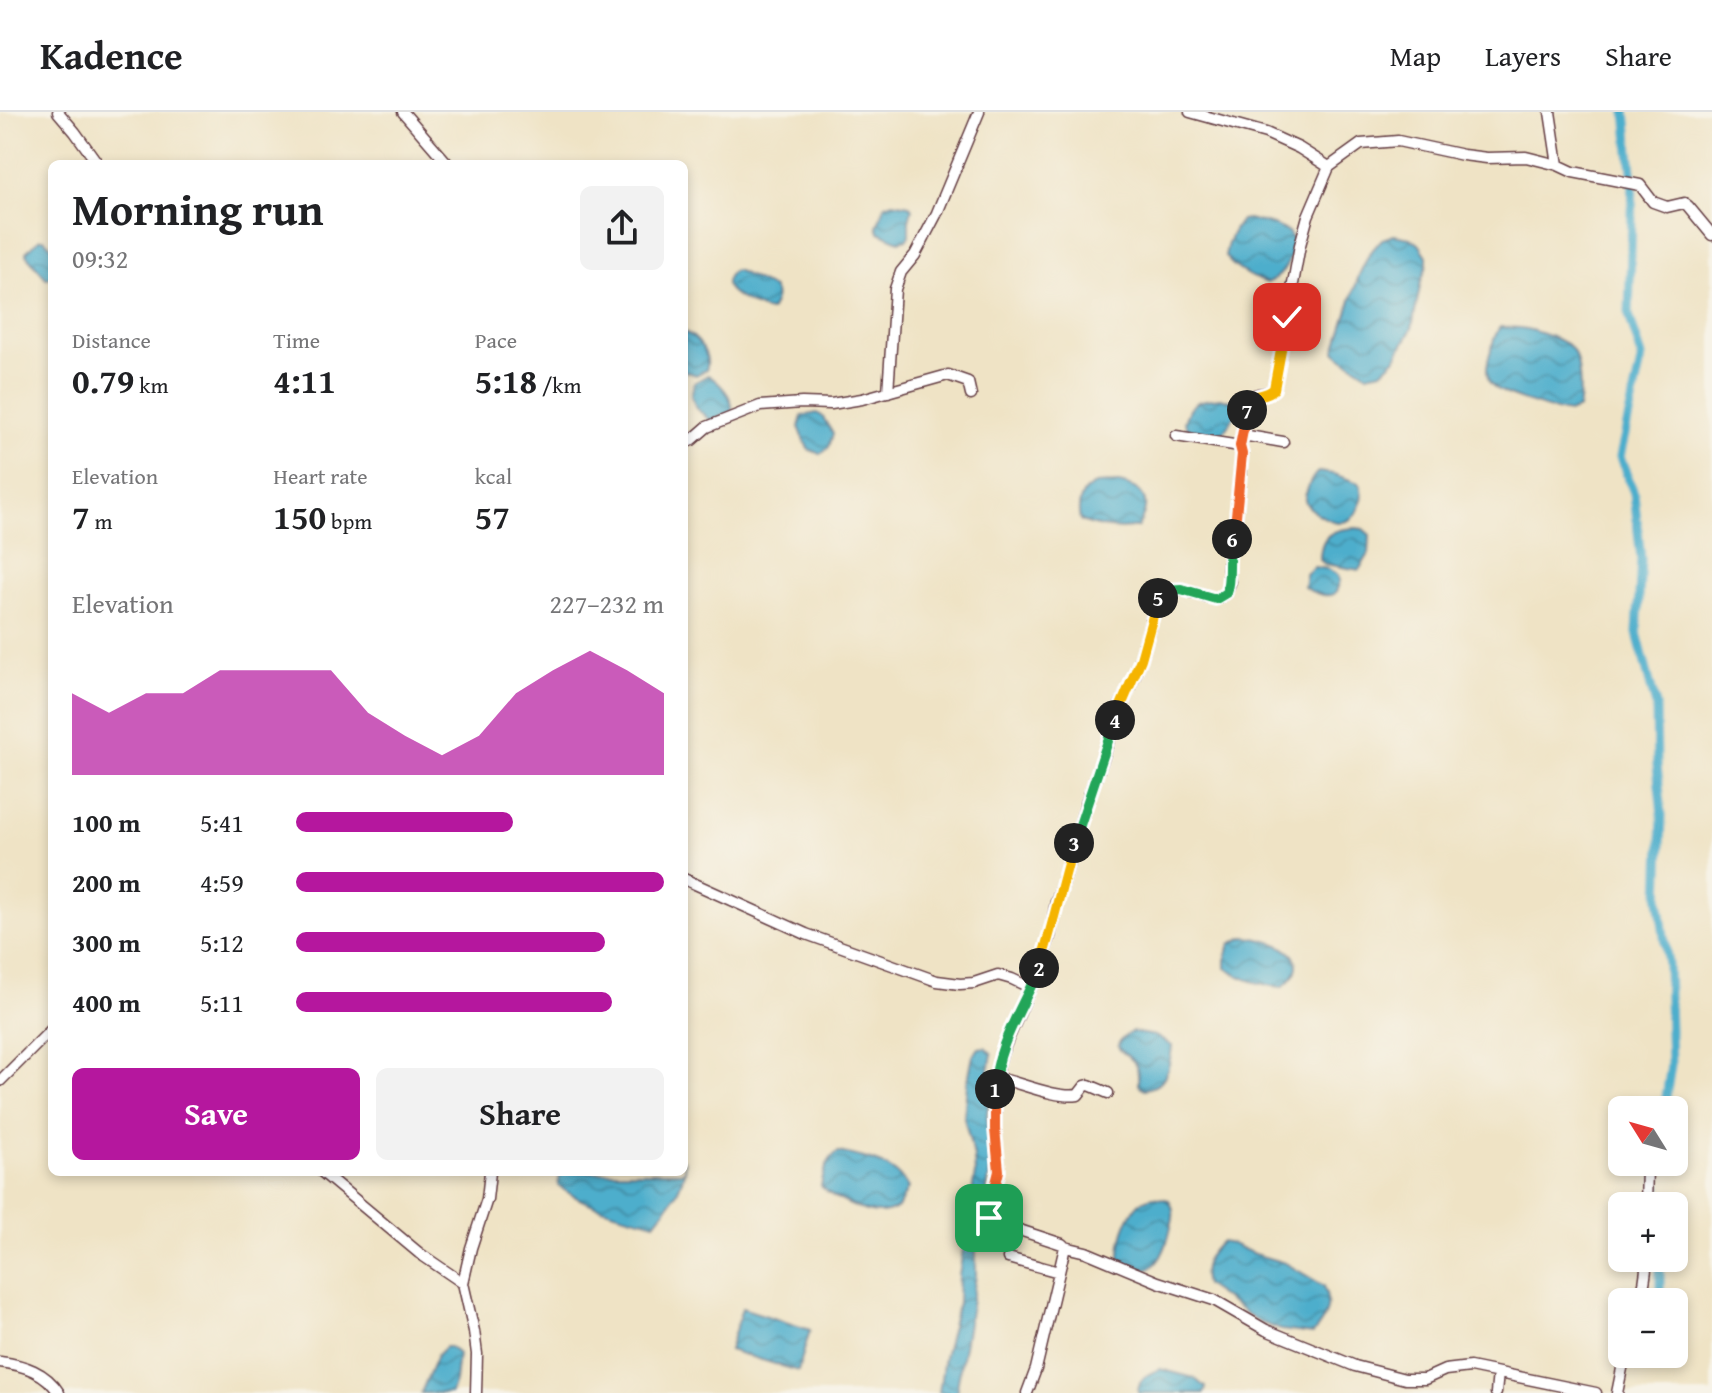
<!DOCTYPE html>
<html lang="en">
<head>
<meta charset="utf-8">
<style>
	body { margin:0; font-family:"Gentium Book Plus",serif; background:#f2f2f2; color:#202124; height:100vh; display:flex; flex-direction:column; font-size:30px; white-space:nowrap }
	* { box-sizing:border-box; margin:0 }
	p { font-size:26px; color:#757577 }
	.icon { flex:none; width:44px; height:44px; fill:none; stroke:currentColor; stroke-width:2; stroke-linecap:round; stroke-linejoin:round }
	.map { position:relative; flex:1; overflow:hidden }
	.drawer { position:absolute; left:48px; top:48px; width:640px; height:1016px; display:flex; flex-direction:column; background:#fff; border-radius:12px; box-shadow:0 4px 12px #0003 }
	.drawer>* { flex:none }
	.needle { width:52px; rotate:307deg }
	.buttons { position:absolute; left:1608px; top:984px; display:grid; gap:16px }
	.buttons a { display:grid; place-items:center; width:80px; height:80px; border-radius:12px; background:#fff; box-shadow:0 4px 12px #0003; font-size:40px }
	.pin { position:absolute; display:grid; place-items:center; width:68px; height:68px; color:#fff; margin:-34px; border-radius:16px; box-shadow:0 4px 12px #0006 }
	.km { position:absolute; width:40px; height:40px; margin:-20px; border-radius:50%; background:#222; color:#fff; font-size:22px; line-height:40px; text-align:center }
	.round { display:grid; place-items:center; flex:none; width:84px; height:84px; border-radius:12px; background:#f2f2f2 }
	.summary { display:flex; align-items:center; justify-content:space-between; height:136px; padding:0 24px }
	h1 { font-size:44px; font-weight:600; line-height:60px }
	.stats { display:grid; grid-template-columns:repeat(3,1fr); gap:12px; height:136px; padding:8px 24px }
	.stats div { display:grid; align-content:center }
	.stats b { font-size:34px; font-weight:600 }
	.stats small { font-size:22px; font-weight:400 }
	.stats p { font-size:22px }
	.chart { height:224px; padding:16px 24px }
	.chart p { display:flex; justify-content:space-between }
	.chart svg { width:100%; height:144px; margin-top:8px; fill:#b5179e; opacity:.7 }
	.primary-button { display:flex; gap:16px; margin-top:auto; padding:16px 24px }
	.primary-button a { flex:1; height:92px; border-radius:12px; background:#b5179e; color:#fff; font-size:32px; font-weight:600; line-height:92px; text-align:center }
	.primary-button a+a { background:#f2f2f2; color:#202124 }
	ul { padding:0 24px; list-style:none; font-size:26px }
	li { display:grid; grid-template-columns:128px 96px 1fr; align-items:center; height:60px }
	li i { height:20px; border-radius:10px; background:#b5179e }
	header { display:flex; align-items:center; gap:48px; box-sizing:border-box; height:112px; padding:0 40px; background:#fff; border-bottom:2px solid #e0e0e0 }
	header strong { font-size:38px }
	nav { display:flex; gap:44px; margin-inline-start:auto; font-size:28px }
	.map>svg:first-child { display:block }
	.water { fill:url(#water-waves); stroke:#4c667c; stroke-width:2 }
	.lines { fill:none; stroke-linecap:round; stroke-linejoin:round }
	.canal { stroke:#4daecc; stroke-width:9 }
	.minor-casing { stroke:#633c42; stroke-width:13 }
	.minor { stroke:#fff; stroke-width:10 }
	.split-1-casing { stroke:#fff; stroke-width:16 }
	.split-2-casing { stroke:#fff; stroke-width:16 }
	.split-3-casing { stroke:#fff; stroke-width:16 }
	.split-4-casing { stroke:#fff; stroke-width:16 }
	.split-5-casing { stroke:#fff; stroke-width:16 }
	.split-6-casing { stroke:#fff; stroke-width:16 }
	.split-7-casing { stroke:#fff; stroke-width:16 }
	.split-8-casing { stroke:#fff; stroke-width:16 }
	.split-1 { stroke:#f0652b; stroke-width:10 }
	.split-2 { stroke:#22a559; stroke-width:10 }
	.split-3 { stroke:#f5b400; stroke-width:10 }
	.split-4 { stroke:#22a559; stroke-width:10 }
	.split-5 { stroke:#f5b400; stroke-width:10 }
	.split-6 { stroke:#22a559; stroke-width:10 }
	.split-7 { stroke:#f0652b; stroke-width:10 }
	.split-8 { stroke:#f5b400; stroke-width:10 }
</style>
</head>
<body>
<header>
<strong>Kadence</strong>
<nav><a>Map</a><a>Layers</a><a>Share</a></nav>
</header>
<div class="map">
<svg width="1712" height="1281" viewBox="0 0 1712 1281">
	<defs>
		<pattern id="water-waves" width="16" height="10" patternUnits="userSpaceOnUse" patternTransform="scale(2)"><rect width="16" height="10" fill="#4daecc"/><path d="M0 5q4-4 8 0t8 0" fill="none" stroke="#428da6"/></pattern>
	</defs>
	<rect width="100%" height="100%" fill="#f7f3e8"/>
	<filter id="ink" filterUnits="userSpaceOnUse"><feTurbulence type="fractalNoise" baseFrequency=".0125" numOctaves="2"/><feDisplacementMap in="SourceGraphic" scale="16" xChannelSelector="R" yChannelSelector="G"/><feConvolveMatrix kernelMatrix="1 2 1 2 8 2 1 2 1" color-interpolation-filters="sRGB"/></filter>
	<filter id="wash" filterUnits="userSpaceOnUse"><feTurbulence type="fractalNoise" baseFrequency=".006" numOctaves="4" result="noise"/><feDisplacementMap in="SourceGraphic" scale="32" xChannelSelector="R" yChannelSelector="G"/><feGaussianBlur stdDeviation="1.8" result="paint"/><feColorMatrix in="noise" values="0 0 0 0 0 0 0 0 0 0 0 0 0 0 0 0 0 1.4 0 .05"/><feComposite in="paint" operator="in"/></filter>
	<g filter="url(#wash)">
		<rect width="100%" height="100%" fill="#efe3c5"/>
		<path class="water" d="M 892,90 L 909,93 L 912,97 L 909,108 L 909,123 L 907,127 L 899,129 L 879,120 L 877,114 L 885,93 Z
			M 1248,107 L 1273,113 L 1288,120 L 1295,131 C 1290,147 1284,165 1267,171 C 1252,165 1234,158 1225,144 C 1227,131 1232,119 1241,108 Z
			M 1394,123 L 1410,126 L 1419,132 L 1427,144 L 1427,154 L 1421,169 L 1412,216 L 1395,247 L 1382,259 L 1367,262 C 1358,254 1341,247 1335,239 L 1359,163 L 1369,142 L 1382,127 Z
			M 40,127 L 44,127 L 52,135 L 52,164 L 47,167 L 28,145 L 26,140 Z
			M 736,158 L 772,176 C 779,183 774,192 770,199 C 760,198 726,182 726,171 C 726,166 730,162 732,159 Z
			M 1500,215 C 1507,216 1513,215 1520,216 C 1531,217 1560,227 1569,234 C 1581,244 1581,282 1578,297 L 1569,301 C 1553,298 1495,283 1489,269 C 1485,260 1488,247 1491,238 C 1493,230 1495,222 1500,215 Z
			M 684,220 C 698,225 711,243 706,258 L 696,263 L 684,259 Z
			M 708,263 C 719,270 734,285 732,299 L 711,309 L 696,296 L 691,284 L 694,271 Z
			M 1221,286 L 1237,291 L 1238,298 L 1220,326 L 1190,321 L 1184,310 C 1191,288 1200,288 1221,286 Z
			M 817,301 L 822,304 L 833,322 L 829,335 L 820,342 L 808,337 L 799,315 L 802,304 Z
			M 1318,360 L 1333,362 L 1359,371 C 1363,381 1362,386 1359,395 C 1350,419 1328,410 1313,398 C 1309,395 1306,393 1305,388 C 1304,384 1307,380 1308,376 C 1311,369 1312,365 1318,360 Z
			M 1118,371 C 1146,376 1152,390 1138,415 C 1120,419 1097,416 1080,408 C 1077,394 1080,377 1096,372 C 1102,371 1111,372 1118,371 Z
			M 1356,416 L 1363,417 L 1370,423 L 1369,442 L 1359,458 L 1325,452 L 1320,448 C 1320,422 1333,417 1356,416 Z
			M 1314,455 L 1328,457 L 1338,463 L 1340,469 C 1339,471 1337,479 1335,481 C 1327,487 1311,480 1304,475 L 1306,462 Z
			M 1244,825 C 1272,826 1322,845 1282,875 C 1259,872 1245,869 1226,856 L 1226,846 L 1230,832 Z
			M 1131,920 L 1155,924 L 1172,934 C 1170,954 1166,975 1144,977 L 1138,973 C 1138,967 1139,960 1136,953 C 1128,938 1103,939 1131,920 Z
			M 985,935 L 992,942 L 989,958 L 990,978 L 987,1003 L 990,1060 L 984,1095 L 976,1121 L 976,1164 L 956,1281 L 939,1281 L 944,1245 L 958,1191 L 959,1163 L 975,1062 L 974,1045 L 964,1006 L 967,972 L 973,944 L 979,936 Z
			M 838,1040 C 863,1045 895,1051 908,1076 L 898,1096 C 892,1099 886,1101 879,1101 C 863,1101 832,1086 821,1074 C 824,1061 826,1048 838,1040 Z
			M 684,1047 C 688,1069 669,1094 655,1111 C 624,1102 583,1095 558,1073 L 561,1060 L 684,1060 Z
			M 1154,1085 L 1169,1088 C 1176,1100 1173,1106 1170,1119 C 1164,1146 1150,1173 1120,1148 C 1119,1127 1130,1087 1154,1085 Z
			M 1221,1130 L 1232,1132 L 1254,1142 L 1285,1151 L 1324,1174 C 1331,1195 1327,1205 1313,1222 L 1281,1218 L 1259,1210 L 1205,1173 C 1200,1153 1207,1144 1221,1130 Z
			M 742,1196 L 810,1218 L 798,1259 L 729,1238 Z
			M 445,1235 L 450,1235 L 458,1242 L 455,1269 L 451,1281 L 421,1281 L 437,1243 Z
			M 1160,1257 L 1194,1266 L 1206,1276 L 1204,1281 L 1138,1281 C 1138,1266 1148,1262 1160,1257 Z"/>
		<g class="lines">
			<path class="canal" d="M 1626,0 L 1633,69 L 1629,203 L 1642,245 L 1620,345 L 1634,381 L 1641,447 L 1637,521 L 1656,594 L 1657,653 L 1662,703 L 1659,787 L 1668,853 L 1671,953 L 1664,998
				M 1657,1094 L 1658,1050
				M 1660,1146 L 1660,1190"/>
		</g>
	</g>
	<g filter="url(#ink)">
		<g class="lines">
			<defs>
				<path id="minor" d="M 58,0 L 75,20 L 98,52
					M 403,0 L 448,52
					M 1550,0 L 1558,53 L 1573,60 L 1640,73 L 1653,90 L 1667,95 L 1684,91 L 1688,94 L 1712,123
					M 1329,55 L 1361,32 L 1398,29 L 1463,43 L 1487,46 L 1526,45 L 1558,53
					M 888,280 L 895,177 L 901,160 L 915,143 L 937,101 L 979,0
					M 1242,323 L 1283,330
					M 1176,324 L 1240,334
					M 684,331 L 692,328 L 707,315 L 760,294 L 802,291 L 831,292 L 862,287 L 948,263 L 968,270 L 971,283
					M 684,767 L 806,822 L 937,869 L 960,872 L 974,871 L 998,863 L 1012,867 L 1031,876
					M 995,965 L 995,1017 L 999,1059 L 989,1100 L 989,1106 L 992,1109 L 1062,1132 L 1065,1135 L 1036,1257 L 1027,1281
					M 0,969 L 52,917
					M 1108,981 L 1089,973 L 1085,974 L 1078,983 C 1057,987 1018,970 995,965 L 1002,941 L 1039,856 L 1050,824 L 1056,790 L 1062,775 L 1086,691 L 1103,647 L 1120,594 L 1134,566 L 1141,547 L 1157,487 L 1165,478 L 1181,477 L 1216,487 L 1226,481 L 1230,471 L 1228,458 L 1229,436 L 1235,414 L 1242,342 L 1240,334 C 1243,323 1245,289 1255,283 C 1264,279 1265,284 1274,277 L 1300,133 L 1308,104 L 1329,55 L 1299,36 L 1266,21 L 1190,0
					M 322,1060 L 419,1141 L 463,1171
					M 1646,1094 L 1647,1055
					M 1065,1135 L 1086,1140 L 1158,1170 L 1214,1188 L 1266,1218 L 1355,1254 L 1405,1267 L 1425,1267 L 1445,1258 L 1470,1255 L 1596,1281
					M 1008,1146 L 1059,1160
					M 1639,1190 C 1644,1175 1647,1162 1646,1146
					M 0,1250 C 24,1253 46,1260 59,1281
					M 476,1281 L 477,1242 L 474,1219 L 463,1171 L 471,1136 L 487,1087 L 490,1060
					M 1496,1281 L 1498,1261
					M 1617,1281 L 1625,1242"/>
			</defs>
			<use href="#minor" class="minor-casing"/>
			<use href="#minor" class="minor"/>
		</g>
	</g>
	<g class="lines" filter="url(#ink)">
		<defs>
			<path id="split-1" d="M 989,1106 L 989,1100 L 999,1059 L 995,1017 L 995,977"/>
			<path id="split-2" d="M 995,977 C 995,935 1024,894 1039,856"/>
			<path id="split-3" d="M 1039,856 C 1053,815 1061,773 1074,731"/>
			<path id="split-4" d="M 1074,731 L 1115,608"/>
			<path id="split-5" d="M 1115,608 L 1141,547 L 1158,486"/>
			<path id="split-6" d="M 1158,486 L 1165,478 L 1181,477 L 1216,487 L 1226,481 C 1232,464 1226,445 1232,427"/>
			<path id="split-7" d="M 1232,427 L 1235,414 L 1242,342 L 1240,334 L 1247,298"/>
			<path id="split-8" d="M 1247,298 C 1252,277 1262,288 1274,277 L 1287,205"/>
		</defs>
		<use href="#split-1" class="split-1-casing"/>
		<use href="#split-2" class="split-2-casing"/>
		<use href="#split-3" class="split-3-casing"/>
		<use href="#split-4" class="split-4-casing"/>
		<use href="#split-5" class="split-5-casing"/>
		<use href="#split-6" class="split-6-casing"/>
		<use href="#split-7" class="split-7-casing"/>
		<use href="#split-8" class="split-8-casing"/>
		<use href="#split-1" class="split-1"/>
		<use href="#split-2" class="split-2"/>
		<use href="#split-3" class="split-3"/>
		<use href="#split-4" class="split-4"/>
		<use href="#split-5" class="split-5"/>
		<use href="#split-6" class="split-6"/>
		<use href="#split-7" class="split-7"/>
		<use href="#split-8" class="split-8"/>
	</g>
</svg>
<div class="buttons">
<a><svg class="needle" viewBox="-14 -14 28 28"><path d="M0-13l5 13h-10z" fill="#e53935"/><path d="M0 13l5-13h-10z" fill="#757577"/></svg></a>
<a>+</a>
<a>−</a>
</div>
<div class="pin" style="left:989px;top:1106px;background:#1e9e55"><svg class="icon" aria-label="arrive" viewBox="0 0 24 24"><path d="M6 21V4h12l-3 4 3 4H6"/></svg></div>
<div class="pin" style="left:1287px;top:205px;background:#d93025"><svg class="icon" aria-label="check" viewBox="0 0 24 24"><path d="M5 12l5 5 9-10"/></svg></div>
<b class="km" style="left:995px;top:977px">1</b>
<b class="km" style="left:1039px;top:856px">2</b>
<b class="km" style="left:1074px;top:731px">3</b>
<b class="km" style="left:1115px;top:608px">4</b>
<b class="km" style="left:1158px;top:486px">5</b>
<b class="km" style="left:1232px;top:427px">6</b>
<b class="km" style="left:1247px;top:298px">7</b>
<section class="drawer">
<div class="summary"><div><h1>Morning run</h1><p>09:32</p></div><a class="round"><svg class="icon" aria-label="share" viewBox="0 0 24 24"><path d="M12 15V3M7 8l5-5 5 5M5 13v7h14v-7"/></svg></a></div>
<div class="stats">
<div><p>Distance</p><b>0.79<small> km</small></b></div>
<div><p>Time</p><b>4:11</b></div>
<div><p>Pace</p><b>5:18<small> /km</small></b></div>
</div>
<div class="stats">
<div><p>Elevation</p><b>7<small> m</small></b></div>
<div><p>Heart rate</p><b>150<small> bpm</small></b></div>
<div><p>kcal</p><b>57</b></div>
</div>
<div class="chart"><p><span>Elevation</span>227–232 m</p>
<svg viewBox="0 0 160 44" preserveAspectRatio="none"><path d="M0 44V19L10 25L20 19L30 19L40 12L50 12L60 12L70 12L80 25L90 32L100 38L110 32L120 19L130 12L140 6L150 12L160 19V44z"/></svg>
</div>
<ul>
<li><b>100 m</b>5:41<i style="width:59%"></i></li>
<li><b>200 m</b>4:59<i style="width:100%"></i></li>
<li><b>300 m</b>5:12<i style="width:84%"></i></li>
<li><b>400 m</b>5:11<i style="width:86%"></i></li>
</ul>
<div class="primary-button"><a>Save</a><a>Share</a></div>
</section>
</div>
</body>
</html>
